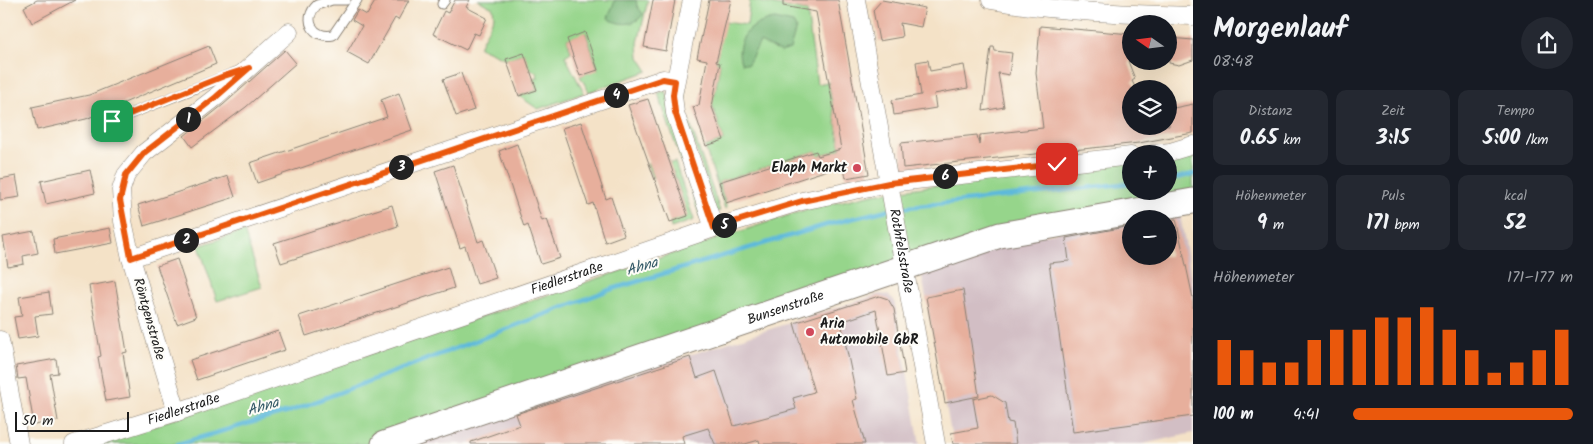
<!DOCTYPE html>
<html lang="de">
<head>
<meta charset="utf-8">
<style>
	body { margin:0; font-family:Kalam,sans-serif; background:#242831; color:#f1f3f6; height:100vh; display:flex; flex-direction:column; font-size:19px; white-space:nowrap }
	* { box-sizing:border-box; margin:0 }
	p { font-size:16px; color:#9ea1a6 }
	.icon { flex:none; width:28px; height:28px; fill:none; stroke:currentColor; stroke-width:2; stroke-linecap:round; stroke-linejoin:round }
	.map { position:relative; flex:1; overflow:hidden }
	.panel { display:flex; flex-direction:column; background:#171b24; width:400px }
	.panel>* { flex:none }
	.needle { width:32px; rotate:284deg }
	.fabs { position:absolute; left:1122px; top:15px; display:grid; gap:10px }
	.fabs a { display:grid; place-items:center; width:55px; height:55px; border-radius:50%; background:#171b24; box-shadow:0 5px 20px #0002; font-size:25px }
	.scale { position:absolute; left:15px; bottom:12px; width:114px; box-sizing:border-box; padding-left:5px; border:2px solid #1c1c1c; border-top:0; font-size:14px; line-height:18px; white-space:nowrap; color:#1c1c1c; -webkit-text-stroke:4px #fdfcf7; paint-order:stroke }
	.pin { position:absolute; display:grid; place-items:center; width:42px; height:42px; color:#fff; margin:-21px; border-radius:10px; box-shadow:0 2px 8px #0006 }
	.km { position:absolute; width:25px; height:25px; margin:-12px; border-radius:50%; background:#222; color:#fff; font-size:14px; line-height:25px; text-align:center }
	.round { display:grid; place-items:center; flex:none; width:52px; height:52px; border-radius:26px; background:#242831 }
	.overview { display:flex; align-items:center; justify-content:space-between; height:85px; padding:0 20px }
	h1 { font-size:28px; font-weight:600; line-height:38px }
	.metrics { display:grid; grid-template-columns:repeat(3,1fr); gap:8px; height:85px; padding:5px 20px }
	.metrics div { display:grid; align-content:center; border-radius:10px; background:#242831; text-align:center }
	.metrics b { font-size:21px; font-weight:600 }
	.metrics small { font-size:14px; font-weight:400 }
	.metrics p { font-size:14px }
	.chart { height:140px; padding:10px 20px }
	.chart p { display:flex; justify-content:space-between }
	.chart svg { width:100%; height:90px; margin-top:5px; stroke:#ea580c; stroke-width:6 }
	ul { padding:0 20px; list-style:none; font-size:16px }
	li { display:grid; grid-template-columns:80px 60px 1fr; align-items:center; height:38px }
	li i { height:12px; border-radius:6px; background:#ea580c }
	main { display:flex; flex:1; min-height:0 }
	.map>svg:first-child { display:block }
	.industrial { fill:#d2bec4; fill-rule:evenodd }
	.green { fill:#96d58b; stroke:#597854 }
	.forest { fill:#78b677; stroke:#4a694a }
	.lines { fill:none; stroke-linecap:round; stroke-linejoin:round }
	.stream { stroke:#5db9db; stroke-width:4.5 }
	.building { fill:#e7af9c }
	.lane-casing { stroke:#887f72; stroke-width:11 }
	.street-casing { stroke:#887f72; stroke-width:19 }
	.secondary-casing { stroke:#887f72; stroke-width:27 }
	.lane { stroke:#fff; stroke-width:9 }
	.street { stroke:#fff; stroke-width:18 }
	.secondary { stroke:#fff; stroke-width:25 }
	.route-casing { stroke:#fff; stroke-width:10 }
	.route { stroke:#ea580c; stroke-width:6 }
	.poi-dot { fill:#d1495b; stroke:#fdfcf7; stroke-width:2 }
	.labels { text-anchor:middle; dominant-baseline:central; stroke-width:4; stroke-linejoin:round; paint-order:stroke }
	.poi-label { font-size:14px; font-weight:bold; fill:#1c1c1c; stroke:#fdfcf7; text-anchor:end }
	.street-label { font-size:14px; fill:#1c1c1c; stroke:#fdfcf7 }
	.water-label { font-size:15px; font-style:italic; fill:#365b68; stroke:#fdfcf7 }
</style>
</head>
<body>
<main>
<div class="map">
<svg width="1193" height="444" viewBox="0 0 1193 444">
	<rect width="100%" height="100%" fill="#fdfcf7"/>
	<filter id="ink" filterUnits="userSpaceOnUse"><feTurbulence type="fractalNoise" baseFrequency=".02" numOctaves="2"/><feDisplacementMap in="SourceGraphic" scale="10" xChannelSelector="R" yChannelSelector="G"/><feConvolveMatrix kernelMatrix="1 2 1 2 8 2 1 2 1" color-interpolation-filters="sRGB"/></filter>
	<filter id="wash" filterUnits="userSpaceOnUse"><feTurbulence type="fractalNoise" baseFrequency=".0096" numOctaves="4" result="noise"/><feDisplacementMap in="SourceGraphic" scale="20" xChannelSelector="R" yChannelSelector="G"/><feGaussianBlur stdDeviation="1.12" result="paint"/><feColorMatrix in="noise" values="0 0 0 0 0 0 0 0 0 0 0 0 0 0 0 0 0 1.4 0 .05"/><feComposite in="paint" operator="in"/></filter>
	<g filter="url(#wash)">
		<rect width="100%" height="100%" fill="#f4e2c7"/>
		<path class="industrial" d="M 1179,210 L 1193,286 L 1193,433 L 1143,444 L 953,444 L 922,276 L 1004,242 ZM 1131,219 L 1169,219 L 1169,256 L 1131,256 Z
			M 879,294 L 888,295 L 894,300 L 920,444 L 851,444 L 802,428 L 745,444 L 413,444 Z"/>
		<path class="green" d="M 648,0 L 638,43 L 639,57 L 648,71 L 589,92 L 580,76 L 598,69 L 586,33 L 567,39 L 571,52 L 565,56 L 584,93 L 538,109 L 519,96 L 537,90 L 533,79 L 538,78 L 537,73 L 529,68 L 524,53 L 506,59 L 479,47 L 494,17 L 493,8 L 478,0 Z
			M 750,0 L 807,11 L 817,84 L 828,82 L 841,149 L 818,156 L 816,151 L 719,182 L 727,208 L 725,209 L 705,147 L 724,140 L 711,101 L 715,94 L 720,63 L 716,62 L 724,22 L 747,25 Z
			M 682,89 L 685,90 L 686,112 L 720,211 L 716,212 L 681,103 Z
			M 666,91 L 703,216 L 700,217 L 658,93 Z
			M 1193,150 L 1193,196 L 1004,228 L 593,365 L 370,444 L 97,444 L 805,210 L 873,194 L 1131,158 L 1131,191 L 1169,191 L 1169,154 Z
			M 668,157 L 670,163 L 675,162 L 694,220 L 671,228 L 670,222 L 688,216 L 675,176 L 673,171 L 652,178 L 647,164 Z
			M 244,231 L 262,287 L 217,301 L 199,246 Z"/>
		<path class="forest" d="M 615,0 L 636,0 L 637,6 L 643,14 C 636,26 618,26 608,18 Z
			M 775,19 L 793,23 L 796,28 L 790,49 L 781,52 L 760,42 L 748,64 L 741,63 C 733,39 752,22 775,19 Z"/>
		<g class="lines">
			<path class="stream" d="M 1169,180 L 1193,174
				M 899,208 L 1131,183
				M 178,444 L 288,412 L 609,290 L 826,225 L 891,209"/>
		</g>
		<g id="blocks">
			<path class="building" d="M 37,0 L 75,0 L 32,23 L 24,7 Z
				M 376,0 L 409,0 L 398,20 L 395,18 L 369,64 L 347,52 L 362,26 L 352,20 L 358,10 L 367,15 Z
				M 455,0 L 470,0 L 466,7 L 487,18 L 479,35 L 474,33 L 466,50 L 433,34 L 444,11 L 448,13 Z
				M 653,0 L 675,0 L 666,51 L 644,47 Z
				M 709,0 L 731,0 L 716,62 L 720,63 L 712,107 L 724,140 L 706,146 L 693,107 L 699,105 L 707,60 L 697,58 Z
				M 783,0 L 838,0 L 869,174 L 846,178 L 843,165 L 726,203 L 719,182 L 816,151 L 818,156 L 841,149 L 816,12 L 783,6 Z
				M 882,0 L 925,8 L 921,27 L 900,23 L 902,37 L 879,41 L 873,10 Z
				M 1040,26 L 1131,34 L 1131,62 L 1128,61 L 1135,79 L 1132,81 L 1136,89 L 1131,89 L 1131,126 L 1169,126 L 1169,109 L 1193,104 L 1193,133 L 1139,143 L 903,168 L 901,143 L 977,135 L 979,145 L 980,135 L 1043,128 L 1036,73 Z
				M 585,32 L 598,70 L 580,76 L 567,39 Z
				M 1169,38 L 1193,40 L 1193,60 L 1179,65 L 1169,63 Z
				M 209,46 L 216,64 L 86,119 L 37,130 L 32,107 L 89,95 Z
				M 991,47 L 994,47 L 995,51 L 1012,53 L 1009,75 L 998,73 L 1004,107 L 983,111 Z
				M 285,50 L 296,63 L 246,107 L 192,147 L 184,136 L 223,105 Z
				M 524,53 L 537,90 L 519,96 L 506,59 Z
				M 928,60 L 930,71 L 964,65 L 968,88 L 934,94 L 936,108 L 894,115 L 892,100 L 921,95 L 916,62 Z
				M 461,73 L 474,110 L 456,116 L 443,79 Z
				M 399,93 L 412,130 L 257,183 L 250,163 L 387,117 L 381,100 Z
				M 648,99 L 688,216 L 670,222 L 628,105 Z
				M 581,122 L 606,199 L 611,197 L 624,235 L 605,242 L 593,203 L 588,205 L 562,128 Z
				M 517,144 L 542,221 L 547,219 L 560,258 L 541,264 L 528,225 L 524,227 L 499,151 Z
				M 453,165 L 478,242 L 483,240 L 496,278 L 477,284 L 465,246 L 460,248 L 435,171 Z
				M 90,170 L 95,193 L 46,204 L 41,181 Z
				M 16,176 L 20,197 L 0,200 L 0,179 Z
				M 228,176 L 235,197 L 144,226 L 138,205 Z
				M 392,205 L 398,226 L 281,263 L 274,243 Z
				M 1176,219 L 1193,298 L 1193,416 L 1073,432 L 1049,263 L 1069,261 L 1066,238 L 1131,226 L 1131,256 L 1169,256 L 1169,220 Z
				M 110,228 L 113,243 L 55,254 L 53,239 Z
				M 34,231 L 38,253 L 23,256 L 24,264 L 8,267 L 3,237 Z
				M 177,259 L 196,317 L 177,324 L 157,266 Z
				M 448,267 L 454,288 L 306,336 L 299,316 Z
				M 115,281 L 127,352 L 123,353 L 130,397 L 106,401 L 98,357 L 101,356 L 89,286 Z
				M 963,290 L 979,396 L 945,403 L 926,297 Z
				M 49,292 L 52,314 L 35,316 L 38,336 L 18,339 L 14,317 L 22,316 L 19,297 Z
				M 879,296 L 888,299 L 894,309 L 905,373 L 888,376 L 876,310 L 841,322 L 857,399 L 853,400 L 865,444 L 760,444 L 759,440 L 745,444 L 715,444 L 708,428 L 682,436 L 684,444 L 471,444 L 471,442 L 520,425 L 516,414 L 690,357 L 697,378 L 716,371 L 734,426 L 796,409 L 793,398 L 814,392 L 794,323 Z
				M 278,331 L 285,350 L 197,380 L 190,360 Z
				M 56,359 L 58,373 L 50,374 L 58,421 L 34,425 L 26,378 L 18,379 L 16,366 Z
				M 992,395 L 1005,403 L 1008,422 L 1013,423 L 1016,444 L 953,444 L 951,433 L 978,428 L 973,399 Z"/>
		</g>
	</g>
	<g filter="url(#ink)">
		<use href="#blocks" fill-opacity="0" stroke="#887f72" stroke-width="1"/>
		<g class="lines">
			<defs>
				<path id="lane" d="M 346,0 L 332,0 L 317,5 C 302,19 313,39 333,35 L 357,0
					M 442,4 L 445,0
					M 112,121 L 239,71"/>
				<g id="street">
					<path d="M 692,0 L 673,95 L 675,113 L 714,228"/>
					<path id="s1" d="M 856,0 L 936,444"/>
					<path d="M 991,0 C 1058,12 1125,14 1193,16"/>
					<path d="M 1152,154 L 1170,152 L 1193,145"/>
					<path d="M 131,258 L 663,79 L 675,81"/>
					<path d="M 0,340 L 19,444"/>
					<path d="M 177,412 L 131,258 L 123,221 L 121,190 L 126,175 L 144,153 L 216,97 L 289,32"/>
					<path id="s2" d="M 74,444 L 177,412 L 714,228 L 802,201 L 889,183 L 1131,156"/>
				</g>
				<g id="secondary">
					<path id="s3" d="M 384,444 L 1000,235 L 1193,201"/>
				</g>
			</defs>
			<use href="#lane" class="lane-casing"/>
			<use href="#street" class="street-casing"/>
			<use href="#secondary" class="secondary-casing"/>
			<use href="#lane" class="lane"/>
			<use href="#street" class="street"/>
			<use href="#secondary" class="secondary"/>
		</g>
	</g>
	<g class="lines" filter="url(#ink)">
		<defs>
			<path id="route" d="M 112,121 L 224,76 L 249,68 L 216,97 L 144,153 L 126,175 L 120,200 L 131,258 L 663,79 L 675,81 L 673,95 L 675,112 L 714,228 L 802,201 L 889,183 L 1057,164"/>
		</defs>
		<use href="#route" class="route-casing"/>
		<use href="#route" class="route"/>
	</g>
	<g class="poi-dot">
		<circle cx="857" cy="168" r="5"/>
		<circle cx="810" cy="332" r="5"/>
	</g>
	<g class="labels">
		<g class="poi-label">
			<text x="847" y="168">Elaph Markt</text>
			<text x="820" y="324" text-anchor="start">Aria<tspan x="820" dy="16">Automobile GbR</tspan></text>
		</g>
		<g class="street-label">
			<text stroke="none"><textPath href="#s1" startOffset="255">Rothfelsstraße</textPath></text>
			<text stroke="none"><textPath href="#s2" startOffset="520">Fiedlerstraße</textPath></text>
			<text stroke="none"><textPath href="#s3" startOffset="424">Bunsenstraße</textPath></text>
			<text transform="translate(149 319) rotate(74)">Röntgenstraße</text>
			<text stroke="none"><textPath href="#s2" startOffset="115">Fiedlerstraße</textPath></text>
		</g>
		<g class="water-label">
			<text transform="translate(642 267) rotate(-16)">Ahna</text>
			<text transform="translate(263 407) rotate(-16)">Ahna</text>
		</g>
	</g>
</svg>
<div class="fabs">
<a><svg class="needle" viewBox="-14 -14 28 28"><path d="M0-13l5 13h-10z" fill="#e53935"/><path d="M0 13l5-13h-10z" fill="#9ea1a6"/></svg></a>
<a><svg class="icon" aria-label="layers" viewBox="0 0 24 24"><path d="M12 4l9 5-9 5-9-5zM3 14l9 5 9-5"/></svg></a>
<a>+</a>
<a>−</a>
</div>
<div class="scale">50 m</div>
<div class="pin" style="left:112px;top:121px;background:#1e9e55"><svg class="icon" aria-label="arrive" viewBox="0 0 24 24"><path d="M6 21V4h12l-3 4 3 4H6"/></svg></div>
<div class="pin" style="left:1057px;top:164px;background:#d93025"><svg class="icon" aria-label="check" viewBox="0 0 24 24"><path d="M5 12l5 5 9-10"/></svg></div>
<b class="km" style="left:188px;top:119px">1</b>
<b class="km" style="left:186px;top:240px">2</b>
<b class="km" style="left:401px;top:167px">3</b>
<b class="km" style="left:616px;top:95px">4</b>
<b class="km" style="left:724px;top:225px">5</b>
<b class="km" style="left:945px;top:176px">6</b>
</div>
<section class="panel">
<div class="overview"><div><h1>Morgenlauf</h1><p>08:48</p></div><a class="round"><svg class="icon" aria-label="share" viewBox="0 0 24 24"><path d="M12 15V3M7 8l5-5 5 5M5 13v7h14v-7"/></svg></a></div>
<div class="metrics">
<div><p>Distanz</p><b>0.65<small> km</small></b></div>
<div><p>Zeit</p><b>3:15</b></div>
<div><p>Tempo</p><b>5:00<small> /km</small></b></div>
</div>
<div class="metrics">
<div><p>Höhenmeter</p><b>9<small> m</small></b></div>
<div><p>Puls</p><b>171<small> bpm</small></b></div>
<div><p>kcal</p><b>52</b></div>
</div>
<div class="chart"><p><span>Höhenmeter</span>171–177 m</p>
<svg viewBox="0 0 160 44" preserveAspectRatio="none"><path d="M5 44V22M15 44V27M25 44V33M35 44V33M45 44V22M55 44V17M65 44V17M75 44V11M85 44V11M95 44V6M105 44V17M115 44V27M125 44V38M135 44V33M145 44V27M155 44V17"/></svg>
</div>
<ul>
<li><b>100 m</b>4:41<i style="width:100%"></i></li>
</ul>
</section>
</main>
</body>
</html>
